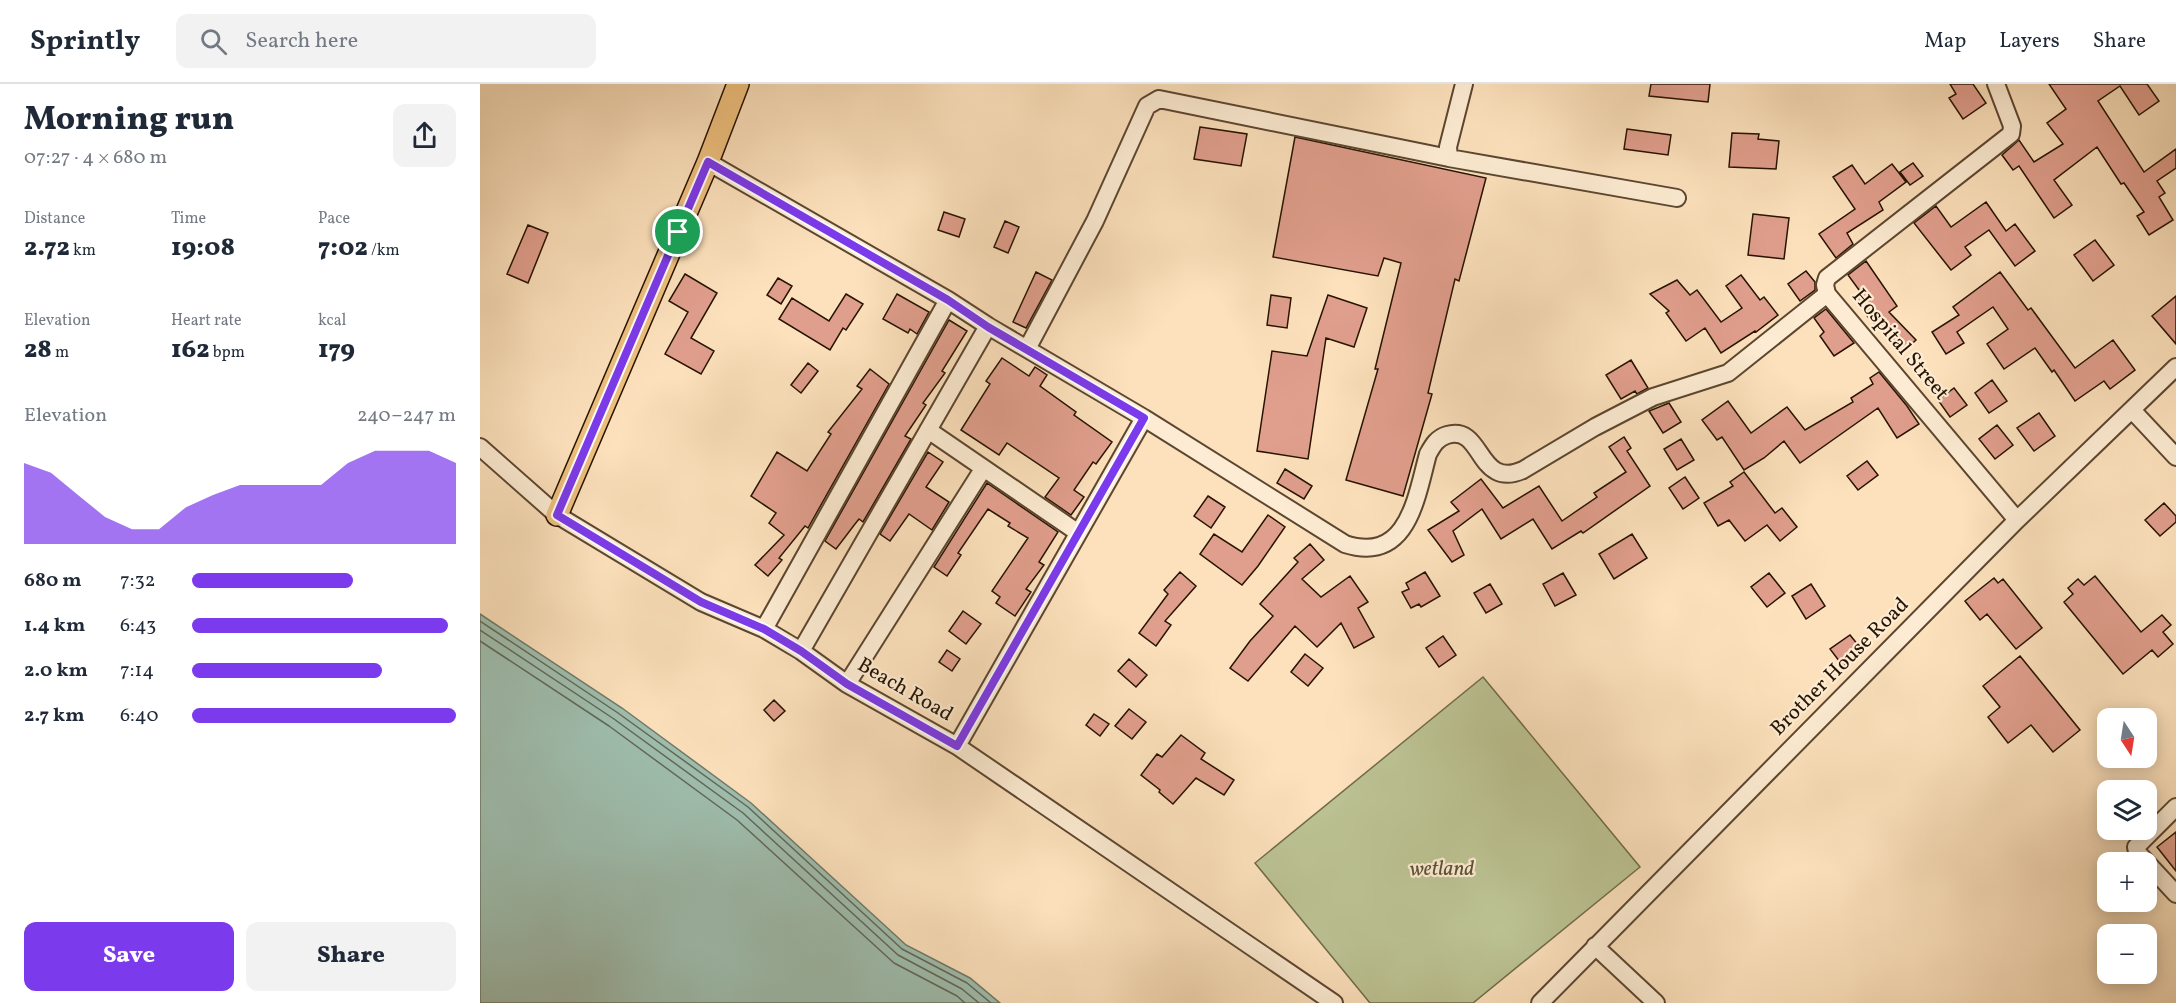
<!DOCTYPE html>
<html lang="en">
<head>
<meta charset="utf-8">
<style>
	body { margin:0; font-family:Vollkorn,serif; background:#f2f2f3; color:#1f2937; height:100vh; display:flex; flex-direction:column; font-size:22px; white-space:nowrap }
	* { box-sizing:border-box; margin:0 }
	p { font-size:20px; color:#747a83 }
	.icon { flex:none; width:33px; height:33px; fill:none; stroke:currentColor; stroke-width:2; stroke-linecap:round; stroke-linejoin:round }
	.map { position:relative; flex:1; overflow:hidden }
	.panel { display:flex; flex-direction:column; background:#fff; width:480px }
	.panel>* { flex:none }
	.needle { width:39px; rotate:168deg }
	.buttons { position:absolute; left:1617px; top:624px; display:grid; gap:12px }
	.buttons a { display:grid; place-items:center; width:60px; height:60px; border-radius:12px; background:#fff; box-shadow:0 3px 15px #0003; font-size:30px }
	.pin { position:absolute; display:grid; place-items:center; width:51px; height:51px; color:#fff; margin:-26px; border:3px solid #fff; border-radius:50%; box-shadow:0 2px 6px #0007 }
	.round { display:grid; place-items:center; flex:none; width:63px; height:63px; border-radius:12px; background:#f2f2f3 }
	.headline { display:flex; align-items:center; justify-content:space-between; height:102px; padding:0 24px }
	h1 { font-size:33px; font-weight:800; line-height:45px }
	.stats { display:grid; grid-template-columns:repeat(3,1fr); gap:9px; height:102px; padding:6px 24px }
	.stats div { display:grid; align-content:center }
	.stats b { font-size:26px; font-weight:800 }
	.stats small { font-size:16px; font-weight:400 }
	.stats p { font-size:16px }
	.chart { height:168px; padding:12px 24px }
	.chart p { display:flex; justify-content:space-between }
	.chart svg { width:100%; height:108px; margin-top:6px; fill:#7c3aed; opacity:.7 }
	.primary-button { display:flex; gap:12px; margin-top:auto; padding:12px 24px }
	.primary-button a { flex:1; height:69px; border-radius:12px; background:#7c3aed; color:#fff; font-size:24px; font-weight:800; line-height:69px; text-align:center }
	.primary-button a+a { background:#f2f2f3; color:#1f2937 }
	ul { padding:0 24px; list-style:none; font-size:20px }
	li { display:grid; grid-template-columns:96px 72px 1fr; align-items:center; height:45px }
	li i { height:15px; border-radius:8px; background:#7c3aed }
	header { display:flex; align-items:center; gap:36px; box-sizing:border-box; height:84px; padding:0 30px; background:#fff; border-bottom:2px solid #e0e1e3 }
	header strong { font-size:28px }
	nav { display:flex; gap:33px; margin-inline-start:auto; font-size:21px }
	.search { width:420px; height:54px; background:#f2f2f3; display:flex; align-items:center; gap:15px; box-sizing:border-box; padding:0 21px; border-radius:12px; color:#747a83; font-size:22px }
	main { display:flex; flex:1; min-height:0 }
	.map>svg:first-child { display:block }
	.green { fill:#bcc393; stroke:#716b4a; stroke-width:1.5 }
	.water { fill:#9fbeae; stroke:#6f7a69; stroke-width:1.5 }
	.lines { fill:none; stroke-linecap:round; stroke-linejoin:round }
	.shore { stroke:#626858; stroke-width:1.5 }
	.building { fill:#e09e8c; stroke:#261302; stroke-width:1.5 }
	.minor-casing { stroke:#5c4630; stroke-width:20 }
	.major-casing { stroke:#261302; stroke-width:24 }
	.minor { stroke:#fdecd3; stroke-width:16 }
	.major { stroke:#eec07e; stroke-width:21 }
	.route-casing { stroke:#fff; stroke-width:12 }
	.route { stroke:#7c3aed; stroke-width:8 }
	.labels { text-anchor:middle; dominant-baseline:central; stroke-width:4.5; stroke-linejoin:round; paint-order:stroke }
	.street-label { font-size:21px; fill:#261302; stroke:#fdecd3 }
	.park-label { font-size:21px; font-style:italic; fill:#5a5135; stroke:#fdecd3 }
</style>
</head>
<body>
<header>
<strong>Sprintly</strong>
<div class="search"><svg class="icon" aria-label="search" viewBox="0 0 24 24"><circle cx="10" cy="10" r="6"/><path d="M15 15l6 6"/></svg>Search here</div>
<nav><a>Map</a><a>Layers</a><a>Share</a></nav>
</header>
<main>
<section class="panel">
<div class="headline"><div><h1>Morning run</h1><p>07:27 · 4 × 680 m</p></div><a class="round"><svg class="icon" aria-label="share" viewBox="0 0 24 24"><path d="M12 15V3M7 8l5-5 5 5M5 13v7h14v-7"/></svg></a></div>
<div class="stats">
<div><p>Distance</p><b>2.72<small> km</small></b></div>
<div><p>Time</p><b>19:08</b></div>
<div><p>Pace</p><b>7:02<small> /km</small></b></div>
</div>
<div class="stats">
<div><p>Elevation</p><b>28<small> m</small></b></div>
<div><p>Heart rate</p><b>162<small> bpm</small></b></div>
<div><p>kcal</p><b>179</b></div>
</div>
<div class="chart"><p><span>Elevation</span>240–247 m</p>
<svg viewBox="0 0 160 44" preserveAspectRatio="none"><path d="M0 44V11L10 15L20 24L30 33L40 38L50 38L60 29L70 24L80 20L90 20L100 20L110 20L120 11L130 6L140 6L150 6L160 11V44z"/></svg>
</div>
<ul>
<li><b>680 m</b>7:32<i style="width:61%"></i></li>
<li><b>1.4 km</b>6:43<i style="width:97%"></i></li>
<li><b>2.0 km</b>7:14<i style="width:72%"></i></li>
<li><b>2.7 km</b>6:40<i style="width:100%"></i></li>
</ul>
<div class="primary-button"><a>Save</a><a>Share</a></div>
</section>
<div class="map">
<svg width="1696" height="919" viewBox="0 0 1696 919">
	<rect width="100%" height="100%" fill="#fce1bc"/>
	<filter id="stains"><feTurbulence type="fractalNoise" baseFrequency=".00333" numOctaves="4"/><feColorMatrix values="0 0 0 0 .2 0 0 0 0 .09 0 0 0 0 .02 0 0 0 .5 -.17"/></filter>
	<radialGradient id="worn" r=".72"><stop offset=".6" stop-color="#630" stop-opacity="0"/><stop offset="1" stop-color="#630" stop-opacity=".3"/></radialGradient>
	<path class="green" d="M 1003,593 L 1160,783 L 993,919 L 890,919 L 775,779 Z"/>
	<path class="water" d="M 0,530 L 142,624 L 271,719 L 426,861 L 490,894 L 520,919 L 0,919 Z"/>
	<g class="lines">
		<path class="shore" d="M 0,537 L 138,629 L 268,723 L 422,865 L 487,899 L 511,919
			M 0,546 L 134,635 L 263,729 L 418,871 L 482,905 L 499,919
			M 0,557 L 129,642 L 257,736 L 414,879 L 477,912 L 485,919"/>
	</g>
	<path class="building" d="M 1171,0 L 1230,0 L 1228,18 L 1169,12 Z
		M 1470,0 L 1493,0 L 1506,19 L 1483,35 L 1469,14 L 1476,10 Z
		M 1569,0 L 1667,0 L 1679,17 L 1659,31 L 1640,2 L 1618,17 L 1664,88 L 1696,65 L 1696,84 L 1677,97 L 1685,109 L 1679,113 L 1693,136 L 1669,151 L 1657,132 L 1664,128 L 1644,99 L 1641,100 L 1617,63 L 1574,96 L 1592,121 L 1574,134 L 1539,82 L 1533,86 L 1522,71 L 1539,56 L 1554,78 L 1583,60 L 1567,39 L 1586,25 Z
		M 720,43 L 767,50 L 761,82 L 714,75 Z
		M 1147,45 L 1191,51 L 1188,71 L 1144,65 Z
		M 1252,49 L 1279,50 L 1278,55 L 1299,57 L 1296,85 L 1249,83 Z
		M 815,53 L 1006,94 L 979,197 L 975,195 L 948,309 L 952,310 L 923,412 L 866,396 L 898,285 L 895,285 L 921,179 L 904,174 L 898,192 L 793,173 Z
		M 1433,79 L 1443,92 L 1430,101 L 1420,88 Z
		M 1412,80 L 1426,98 L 1399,118 L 1403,126 L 1367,149 L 1373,160 L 1356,174 L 1339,150 L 1375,125 L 1353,93 L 1372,81 L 1385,100 Z
		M 1506,118 L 1526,147 L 1535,140 L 1555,167 L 1535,182 L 1509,146 L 1485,163 L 1491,171 L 1471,186 L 1434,139 L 1456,122 L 1471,143 Z
		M 464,128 L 485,135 L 479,153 L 458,146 Z
		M 1273,130 L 1309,134 L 1304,175 L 1268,171 Z
		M 525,137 L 539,143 L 528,169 L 514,163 Z
		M 48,141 L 68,149 L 48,199 L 27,190 Z
		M 1615,156 L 1634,181 L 1613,197 L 1594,171 Z
		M 1386,177 L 1417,222 L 1409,228 L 1436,256 L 1423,268 L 1388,233 L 1376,215 L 1382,210 L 1368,191 Z
		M 1326,187 L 1335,198 L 1335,206 L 1320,217 L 1308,200 Z
		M 556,188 L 572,196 L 546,244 L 533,238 Z
		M 1520,188 L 1548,226 L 1551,224 L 1595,284 L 1633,256 L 1655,286 L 1630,305 L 1624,297 L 1595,317 L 1574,286 L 1572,288 L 1555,264 L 1524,285 L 1507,260 L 1528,245 L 1513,223 L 1477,248 L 1484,259 L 1466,270 L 1452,248 L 1479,231 L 1473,223 Z
		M 205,190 L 237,209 L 211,254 L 234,267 L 221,290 L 185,270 L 208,228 L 189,217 Z
		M 1261,191 L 1280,216 L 1284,213 L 1298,231 L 1276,248 L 1275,247 L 1241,269 L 1225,244 L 1206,257 L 1186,229 L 1189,227 L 1170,210 L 1197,196 L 1210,211 L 1217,206 L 1241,238 L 1262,224 L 1246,202 Z
		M 298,194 L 312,202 L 301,220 L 287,211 Z
		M 366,210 L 383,220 L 366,246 L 363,244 L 350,266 L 299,235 L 312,214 L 349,237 Z
		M 417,210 L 449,228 L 437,250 L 430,245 L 428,249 L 403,235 Z
		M 791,211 L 811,214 L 807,244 L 787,241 Z
		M 848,211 L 887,224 L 874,263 L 846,254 L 828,375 L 777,367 L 792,267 L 827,272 Z
		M 1696,212 L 1696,260 L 1672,232 Z
		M 1346,225 L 1374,259 L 1354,272 L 1340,252 L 1344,248 L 1334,234 Z
		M 469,236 L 487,247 L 462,287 L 465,289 L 443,319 L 446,321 L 425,352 L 431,355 L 383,438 L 379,435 L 375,440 L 356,465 L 345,457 Z
		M 522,274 L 549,292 L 555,283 L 567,291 L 560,302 L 596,328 L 594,331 L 632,358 L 616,380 L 613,378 L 594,406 L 604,413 L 591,431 L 565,413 L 579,394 L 527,359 L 519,371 L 481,346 L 510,300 L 506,297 Z
		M 1151,276 L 1168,304 L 1157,310 L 1155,307 L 1141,315 L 1126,291 Z
		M 328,279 L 338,287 L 321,309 L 311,301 Z
		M 390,285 L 409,300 L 328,444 L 325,442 L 299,474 L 302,476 L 288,492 L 275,481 L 304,451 L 289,439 L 296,429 L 271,412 L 297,368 L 327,387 L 351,350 L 348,348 L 382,305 L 377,302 Z
		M 1399,288 L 1427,322 L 1439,340 L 1417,354 L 1398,324 L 1320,379 L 1304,357 L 1284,374 L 1264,386 L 1242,353 L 1237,356 L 1222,336 L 1248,317 L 1271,349 L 1307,323 L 1325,346 L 1373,318 L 1371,314 L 1393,300 L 1390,294 Z
		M 1512,296 L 1527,317 L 1509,329 L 1495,309 Z
		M 1474,304 L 1487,321 L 1470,333 L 1458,316 Z
		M 1189,319 L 1201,338 L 1183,349 L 1169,327 Z
		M 1559,329 L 1575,352 L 1554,367 L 1537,344 Z
		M 1517,341 L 1533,361 L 1515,375 L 1499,355 Z
		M 1144,353 L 1151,364 L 1147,367 L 1170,402 L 1103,449 L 1101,447 L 1072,465 L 1053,435 L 1021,455 L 1002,425 L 973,447 L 984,471 L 972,478 L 948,446 L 979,427 L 971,418 L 1001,395 L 1023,424 L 1059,402 L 1082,437 L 1117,413 L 1114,409 L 1146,388 L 1129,363 Z
		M 1201,355 L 1214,376 L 1197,386 L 1184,365 Z
		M 448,368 L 463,378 L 446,403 L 469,418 L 452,446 L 429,430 L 410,457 L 400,450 Z
		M 1387,377 L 1398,391 L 1378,406 L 1367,392 Z
		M 805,385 L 832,402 L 824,415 L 797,399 Z
		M 1264,388 L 1295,429 L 1302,424 L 1317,443 L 1300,457 L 1287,441 L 1265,457 L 1249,436 L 1238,442 L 1224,419 L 1253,402 L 1250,398 Z
		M 1205,393 L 1219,414 L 1203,425 L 1189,404 Z
		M 507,399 L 578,448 L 559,478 L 564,481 L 546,505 L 551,508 L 535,532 L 516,519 L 520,513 L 512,507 L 548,454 L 528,442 L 530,439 L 508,425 L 478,469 L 481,471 L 467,492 L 454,483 Z
		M 728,412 L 745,423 L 731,444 L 714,432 Z
		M 1684,419 L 1696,432 L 1696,438 L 1680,452 L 1665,436 Z
		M 788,431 L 805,443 L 778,482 L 762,501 L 720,470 L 734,450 L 762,468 Z
		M 1152,450 L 1167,474 L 1134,495 L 1119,470 Z
		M 830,460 L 844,476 L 822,495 L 841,513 L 870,492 L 888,518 L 878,524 L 894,553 L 874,564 L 861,539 L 837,563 L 815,542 L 768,597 L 750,584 L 770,557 L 793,532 L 780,520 L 818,478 L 814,474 Z
		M 700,488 L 716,502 L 685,537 L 691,541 L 676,562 L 659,549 L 688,510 L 684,506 Z
		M 945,488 L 960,512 L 941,523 L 939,520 L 931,524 L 922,508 L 929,505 L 926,499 Z
		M 1083,489 L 1096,511 L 1075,522 L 1063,500 Z
		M 1289,489 L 1305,509 L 1287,523 L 1271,503 Z
		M 1615,492 L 1661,548 L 1682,531 L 1691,541 L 1683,548 L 1693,560 L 1678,573 L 1672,566 L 1643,590 L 1584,518 L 1593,510 L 1588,504 L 1598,495 L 1604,501 Z
		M 1514,494 L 1518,499 L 1523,495 L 1562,544 L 1536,565 L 1507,530 L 1500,536 L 1485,517 Z
		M 1010,500 L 1022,520 L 1006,529 L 994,509 Z
		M 1331,500 L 1345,522 L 1326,535 L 1312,512 Z
		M 483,527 L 501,540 L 486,560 L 469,547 Z
		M 1370,551 L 1383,567 L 1363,582 L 1350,565 Z
		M 963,552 L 976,571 L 959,583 L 946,564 Z
		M 467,566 L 480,575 L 472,587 L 459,578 Z
		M 825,570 L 843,584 L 828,602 L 811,588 Z
		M 1540,572 L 1600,646 L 1573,668 L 1551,641 L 1528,659 L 1508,633 L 1520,623 L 1503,602 Z
		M 649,575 L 667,591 L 656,603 L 638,587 Z
		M 294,616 L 305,627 L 294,637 L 284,626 Z
		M 649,625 L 666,638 L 652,655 L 635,642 Z
		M 614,630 L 629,640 L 620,652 L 606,641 Z
		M 701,651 L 725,669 L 721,675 L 754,696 L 744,711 L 716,694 L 693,720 L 679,708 L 680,706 L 661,691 L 677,670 L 682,673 Z
		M 1696,748 L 1696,787 L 1677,763 Z"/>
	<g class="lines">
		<defs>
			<path id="minor" d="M 984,0 L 968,63 L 969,74 L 1197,114
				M 1516,0 L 1532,42 L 1531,50 L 1347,194 L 1345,201 L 1347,210 L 1537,436
				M 228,78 L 468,216 L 508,242 L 664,334 L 477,662
				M 547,265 L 615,137 L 667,22 L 679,15 L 969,74
				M 1652,326 L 1696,373
				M 664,334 L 865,460 C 928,480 936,414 948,370 C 953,361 957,354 967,351 C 995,343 997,377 1016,387 C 1025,392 1034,390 1043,386 L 1115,343 L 1173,313 L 1248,289 L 1347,210
				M 448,346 L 597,448
				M 0,363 L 77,431 L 221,518 L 284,545 L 321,567 L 367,600 L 477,662 L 854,919
				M 284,545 L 468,216
				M 321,567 L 508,242
				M 367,600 L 503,385
				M 1696,723 L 1656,763 L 1657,768 L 1696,810
				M 1115,862 L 1176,919
				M 1060,919 L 1537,436 L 1696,283"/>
			<path id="major" d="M 77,431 L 228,78 L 258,0"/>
		</defs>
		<use href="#minor" class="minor-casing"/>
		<use href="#major" class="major-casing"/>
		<use href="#minor" class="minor"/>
		<use href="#major" class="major"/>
	</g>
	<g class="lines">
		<defs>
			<path id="route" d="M 228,78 L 468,216 L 508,243 L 664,334 L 477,662 L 367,600 L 321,567 L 284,545 L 221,518 L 77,431 Z"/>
		</defs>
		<use href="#route" class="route-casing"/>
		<use href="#route" class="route"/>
	</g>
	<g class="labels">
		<g class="street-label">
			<text transform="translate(1420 261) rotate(50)">Hospital Street</text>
			<text transform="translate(1360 583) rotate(-45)">Brother House Road</text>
			<text transform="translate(425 606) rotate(30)">Beach Road</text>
		</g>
		<g class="park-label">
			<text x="962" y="785">wetland</text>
		</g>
	</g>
	<rect width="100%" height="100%" filter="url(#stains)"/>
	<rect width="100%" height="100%" fill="url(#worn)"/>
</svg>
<div class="buttons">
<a><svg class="needle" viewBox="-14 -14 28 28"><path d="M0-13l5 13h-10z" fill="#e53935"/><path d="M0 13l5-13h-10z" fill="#747a83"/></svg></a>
<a><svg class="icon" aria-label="layers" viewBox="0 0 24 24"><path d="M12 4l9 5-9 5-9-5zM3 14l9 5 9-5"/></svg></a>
<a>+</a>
<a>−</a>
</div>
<div class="pin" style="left:198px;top:148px;background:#1e9e55"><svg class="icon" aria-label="arrive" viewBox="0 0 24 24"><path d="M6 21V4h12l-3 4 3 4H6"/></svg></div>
</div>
</main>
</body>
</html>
